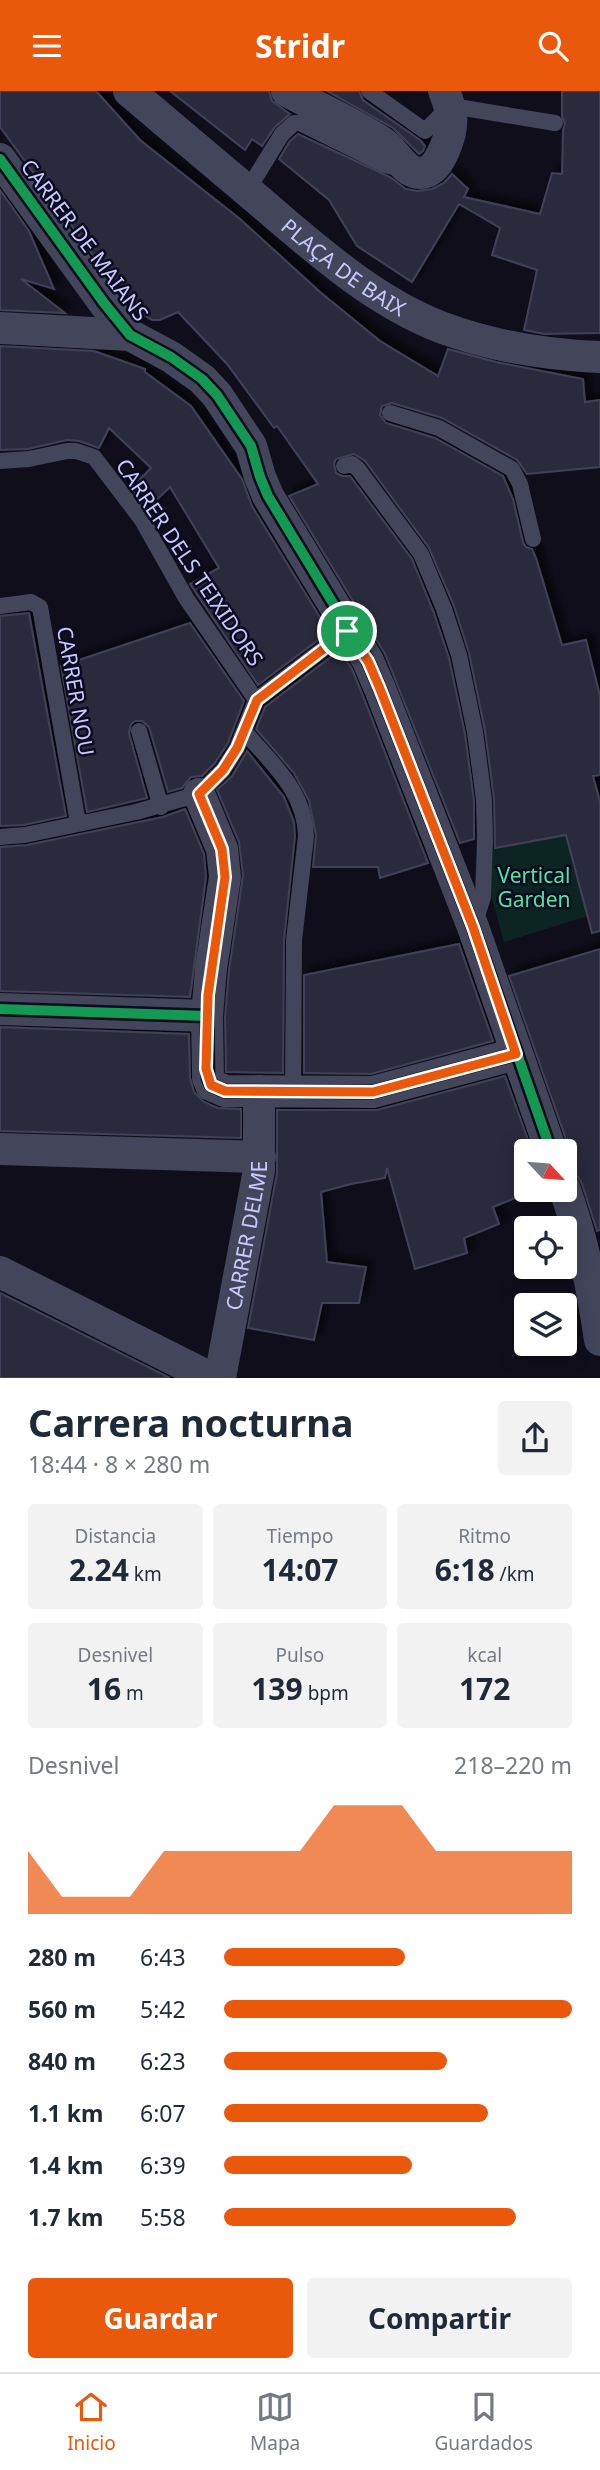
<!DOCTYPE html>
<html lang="es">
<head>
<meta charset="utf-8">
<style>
	body { margin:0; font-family:"Noto Sans",sans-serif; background:#f2f2f3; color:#1f2937; height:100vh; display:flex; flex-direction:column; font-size:26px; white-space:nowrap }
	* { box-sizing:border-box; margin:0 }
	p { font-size:23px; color:#747a83 }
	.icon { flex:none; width:38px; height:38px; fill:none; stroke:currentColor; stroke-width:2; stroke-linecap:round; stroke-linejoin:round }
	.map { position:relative; height:1287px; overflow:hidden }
	.drawer { display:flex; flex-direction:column; background:#fff; flex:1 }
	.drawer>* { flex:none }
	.needle { width:46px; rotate:116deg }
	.buttons { position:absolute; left:514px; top:1048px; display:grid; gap:14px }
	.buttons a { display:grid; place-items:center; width:63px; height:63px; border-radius:7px; background:#fff; box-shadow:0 4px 18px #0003; font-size:35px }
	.pin { position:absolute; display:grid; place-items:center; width:60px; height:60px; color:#fff; margin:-30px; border:4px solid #fff; border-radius:50%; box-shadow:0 2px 7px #0007 }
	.round { display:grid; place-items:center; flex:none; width:74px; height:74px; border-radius:7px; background:#f2f2f3 }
	.headline { display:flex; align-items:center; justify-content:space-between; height:119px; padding:0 28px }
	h1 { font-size:38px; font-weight:700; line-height:52px }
	.figures { display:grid; grid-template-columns:repeat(3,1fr); gap:10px; height:119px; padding:7px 28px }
	.figures div { display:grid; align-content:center; border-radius:7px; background:#f2f2f3; text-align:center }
	.figures b { font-size:30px; font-weight:700 }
	.figures small { font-size:19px; font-weight:400 }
	.figures p { font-size:19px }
	.chart { height:196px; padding:14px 28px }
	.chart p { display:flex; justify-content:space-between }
	.chart svg { width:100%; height:126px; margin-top:7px; fill:#ea580c; opacity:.7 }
	.action { display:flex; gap:14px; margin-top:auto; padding:14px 28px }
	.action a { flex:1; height:80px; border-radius:7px; background:#ea580c; color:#fff; font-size:28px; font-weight:700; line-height:80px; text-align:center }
	.action a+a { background:#f2f2f3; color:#1f2937 }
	ul { padding:0 28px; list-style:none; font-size:23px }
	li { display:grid; grid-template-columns:112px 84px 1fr; align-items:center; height:52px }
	li i { height:18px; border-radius:9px; background:#ea580c }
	header { display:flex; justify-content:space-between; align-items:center; height:91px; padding:0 28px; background:#ea580c; color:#fff; font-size:32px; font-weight:700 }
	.menu { display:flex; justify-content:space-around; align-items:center; height:98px; border-top:2px solid #e0e1e3; background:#fff; font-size:19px; color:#747a83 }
	.menu a { display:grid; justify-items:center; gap:4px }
	.menu .on { color:#ea580c }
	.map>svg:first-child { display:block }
	.green { fill:#0d2522 }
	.building { fill:#2c2c3e; stroke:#414058; stroke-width:2; filter:url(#shadow) }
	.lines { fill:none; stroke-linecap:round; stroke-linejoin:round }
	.lane { stroke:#43455b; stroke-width:16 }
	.street { stroke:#43455b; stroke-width:32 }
	.cycleway-casing { stroke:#0b0a1e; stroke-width:15 }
	.cycleway { stroke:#139951; stroke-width:10 }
	.route-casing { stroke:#fff; stroke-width:14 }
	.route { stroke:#ea580c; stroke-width:9 }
	.labels { text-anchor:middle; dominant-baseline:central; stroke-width:5; stroke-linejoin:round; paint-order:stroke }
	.street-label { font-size:21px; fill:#c8caff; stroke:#0b0a1e }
	.park-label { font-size:21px; fill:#4be7a7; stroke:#0b0a1e }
</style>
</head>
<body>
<header><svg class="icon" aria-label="menu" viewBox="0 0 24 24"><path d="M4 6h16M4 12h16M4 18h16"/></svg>Stridr<svg class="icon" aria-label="search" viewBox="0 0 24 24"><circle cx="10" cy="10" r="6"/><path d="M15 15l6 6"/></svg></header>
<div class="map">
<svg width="600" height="1287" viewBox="0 0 600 1287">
	<defs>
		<filter id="shadow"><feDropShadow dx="6" dy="-6" stdDeviation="3.5" flood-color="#0009"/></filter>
	</defs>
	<rect width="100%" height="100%" fill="#0f0e1a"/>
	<path class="green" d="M 566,744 L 588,825 L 504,851 L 491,804 L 493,758 Z"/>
	<path class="building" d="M 0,0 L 96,0 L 140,49 L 240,128 L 320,201 L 380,250 L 438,285 L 448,258 L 496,271 L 583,288 L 585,311 L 600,309 L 600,376 L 527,383 L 517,369 L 442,327 L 392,312 L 382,315 L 380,324 L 386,332 L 435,347 L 503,385 L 513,408 L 523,451 L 526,456 L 532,458 L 536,467 L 562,554 L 586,549 L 600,605 L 600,684 L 593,685 L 600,711 L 600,840 L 592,842 L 566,744 L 495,757 L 494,708 L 485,640 L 469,562 L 454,515 L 429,457 L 365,370 L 354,363 L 336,368 L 334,373 L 336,382 L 342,385 L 350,385 L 412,468 L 434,522 L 449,567 L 465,643 L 474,710 L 474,748 L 460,752 L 385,563 L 289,405 L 318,393 L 277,335 L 274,337 L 227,273 L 178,221 L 160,229 L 152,229 L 130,215 L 0,36 Z
		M 170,0 L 269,0 L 272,10 L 290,23 L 275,36 L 262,55 L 252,48 L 245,59 Z
		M 327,0 L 359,0 L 363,9 L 420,49 L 425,55 L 423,60 L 419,63 L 393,37 Z
		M 562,0 L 600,0 L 600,242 L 544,243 L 524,239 L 537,179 L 492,164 L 500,137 L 459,113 L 412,191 L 357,155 L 329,109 L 279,68 L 290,50 L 298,43 L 390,86 L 406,98 L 417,100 L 432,98 L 444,92 L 452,83 L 468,98 L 464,106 L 540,123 L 552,82 L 562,83 L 563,39 L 565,33 L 562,25 Z
		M 0,99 L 29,140 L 54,198 L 21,188 L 65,222 L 0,219 Z
		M 0,255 L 94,260 L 145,278 L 145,281 L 191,315 L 242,388 L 252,415 L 329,541 L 258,594 L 190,493 L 219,477 L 170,396 L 147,418 L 131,397 L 151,377 L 109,337 L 99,357 L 79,350 L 67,349 L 28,358 L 0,359 Z
		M 29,522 L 66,725 L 24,734 L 0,735 L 0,525 Z
		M 190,532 L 244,610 L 228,652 L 215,672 L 202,685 L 191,686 L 182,697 L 168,701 L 149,636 L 142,630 L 135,630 L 131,633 L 129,642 L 147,707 L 87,721 L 61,575 Z
		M 340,559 L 352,578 L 363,605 L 428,772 L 380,787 L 378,776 L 313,776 L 316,744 L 309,710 L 294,682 L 256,638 L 265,616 Z
		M 247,660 L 284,706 L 294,731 L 295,745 L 284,849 L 283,982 L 226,981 L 225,926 L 229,879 L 243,784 L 239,751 L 217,699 L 232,685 Z
		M 185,718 L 204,763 L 206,786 L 190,906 L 0,900 L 0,756 L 27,754 L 163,726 Z
		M 459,853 L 493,950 L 371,983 L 304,982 L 304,884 Z
		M 600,858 L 600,1139 L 597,1140 L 582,1093 L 576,1083 L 565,1081 L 568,1054 L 509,885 Z
		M 0,936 L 189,943 L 190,987 L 194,1001 L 204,1011 L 218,1017 L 241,1018 L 241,1047 L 0,1040 Z
		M 505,985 L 532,1060 L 527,1060 L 527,1099 L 535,1099 L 493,1116 L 499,1133 L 464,1147 L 467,1162 L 415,1178 L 387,1077 L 385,1087 L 351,1093 L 321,1101 L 327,1171 L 366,1176 L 359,1212 L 322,1212 L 314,1249 L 248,1237 L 277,1082 L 277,1019 L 377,1019 Z
		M 0,1202 L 170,1287 L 0,1287 Z"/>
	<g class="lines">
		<path class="lane" d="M 369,0 L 425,40 L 446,19 L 458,16 L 555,32
			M 247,100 L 282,43 L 294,32 L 300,32 L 385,74 L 401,78
			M 390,322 L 439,337 L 512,378 L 520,393 L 533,448
			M 0,370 L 29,368 L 67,360 L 76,360 L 94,366 L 142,429 L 186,507 L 256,609
			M 344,375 L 352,373 L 358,378 L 421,463 L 444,518 L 459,564 L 475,641 L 484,709 L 485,751 L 483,806 L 475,831
			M 0,515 L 31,511 L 40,516 L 78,732
			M 139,640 L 161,716
			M 245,641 C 272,673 305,700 306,745 L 294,849 L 293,999
			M 0,746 L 25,744 L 136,721 L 199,703 L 223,679 L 237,657 L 256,609 L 347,540"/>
		<g class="street">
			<path id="s1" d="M 129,0 C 174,38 219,76 264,114 C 319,161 375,211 443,237 C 492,255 548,264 600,266"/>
			<path d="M 287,0 C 318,17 353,32 383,52 C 395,60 404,82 420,82 C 434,82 440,68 445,57 C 454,36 453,21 444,0"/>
			<path d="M 0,68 L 104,212 L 130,244 L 171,266 L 202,288 L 217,304 L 251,355 L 260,386 L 268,405 L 368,570 L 380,598 L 473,836 L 551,1060"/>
			<path d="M 0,237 L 130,244"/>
			<path d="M 199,703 L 222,758 L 225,786 L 211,877 L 207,925"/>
			<path d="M 0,918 L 207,925 L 208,987 L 211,994 L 225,1000 L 373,1001 L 516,963"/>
			<path d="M 0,1058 L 260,1066"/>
			<path d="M 565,1099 C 583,1151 592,1194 600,1249"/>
			<path d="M 0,1181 L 211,1287"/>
			<path id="s2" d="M 220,1287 L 259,1079 L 259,1000"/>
		</g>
		<defs>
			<path id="cycleway" d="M 0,68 L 104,212 L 130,244 L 171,266 L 202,288 L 217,304 L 251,355 L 260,386 L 268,405 L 368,570 L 380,598 L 473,836 L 551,1060
				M 0,918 L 207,925 L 208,987 L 211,994 L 225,1000 L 373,1001 L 516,963"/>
		</defs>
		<use href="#cycleway" class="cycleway-casing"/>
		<use href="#cycleway" class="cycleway"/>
	</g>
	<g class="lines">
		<defs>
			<path id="route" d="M 347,540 L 368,570 L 380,598 L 473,836 L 516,963 L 373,1001 L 225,1000 L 211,994 L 206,978 L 208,904 L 225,786 L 222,758 L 199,703 L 223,679 L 237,657 L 257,609 Z"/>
		</defs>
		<use href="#route" class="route-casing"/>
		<use href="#route" class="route"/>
	</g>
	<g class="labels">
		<g class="street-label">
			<text transform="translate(85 149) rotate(53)">CARRER DE MAIANS</text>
			<text stroke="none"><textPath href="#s1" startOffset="278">PLAÇA DE BAIX</textPath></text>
			<text transform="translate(190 471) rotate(56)">CARRER DELS TEIXIDORS</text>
			<text transform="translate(76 600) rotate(80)">CARRER NOU</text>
			<text stroke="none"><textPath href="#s2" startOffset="145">CARRER DELME</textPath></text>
		</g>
		<g class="park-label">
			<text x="534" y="784">Vertical<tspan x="534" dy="24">Garden</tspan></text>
		</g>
	</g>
</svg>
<div class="buttons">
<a><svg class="needle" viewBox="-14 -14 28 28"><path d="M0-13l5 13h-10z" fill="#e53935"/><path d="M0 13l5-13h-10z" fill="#747a83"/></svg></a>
<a><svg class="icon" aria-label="locate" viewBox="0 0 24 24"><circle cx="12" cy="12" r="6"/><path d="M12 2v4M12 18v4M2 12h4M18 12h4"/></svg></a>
<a><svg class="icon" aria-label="layers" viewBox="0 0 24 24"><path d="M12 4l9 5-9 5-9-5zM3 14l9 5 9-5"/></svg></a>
</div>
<div class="pin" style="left:347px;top:540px;background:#1e9e55"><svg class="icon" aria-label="arrive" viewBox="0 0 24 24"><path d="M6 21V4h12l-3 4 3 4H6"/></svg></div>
</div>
<section class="drawer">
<div class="headline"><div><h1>Carrera nocturna</h1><p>18:44 · 8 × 280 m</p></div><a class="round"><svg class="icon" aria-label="share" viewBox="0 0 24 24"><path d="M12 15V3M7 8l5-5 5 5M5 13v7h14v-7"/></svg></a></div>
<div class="figures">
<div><p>Distancia</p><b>2.24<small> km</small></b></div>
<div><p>Tiempo</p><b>14:07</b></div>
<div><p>Ritmo</p><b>6:18<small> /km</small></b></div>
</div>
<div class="figures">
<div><p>Desnivel</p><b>16<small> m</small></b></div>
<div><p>Pulso</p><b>139<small> bpm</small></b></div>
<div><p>kcal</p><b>172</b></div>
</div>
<div class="chart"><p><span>Desnivel</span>218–220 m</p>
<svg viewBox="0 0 160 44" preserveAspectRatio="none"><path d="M0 44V22L10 38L20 38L30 38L40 22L50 22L60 22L70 22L80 22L90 6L100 6L110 6L120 22L130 22L140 22L150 22L160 22V44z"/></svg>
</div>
<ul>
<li><b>280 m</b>6:43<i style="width:52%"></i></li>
<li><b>560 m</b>5:42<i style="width:100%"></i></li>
<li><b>840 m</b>6:23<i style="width:64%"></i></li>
<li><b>1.1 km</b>6:07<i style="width:76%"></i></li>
<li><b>1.4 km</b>6:39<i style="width:54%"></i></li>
<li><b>1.7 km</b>5:58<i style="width:84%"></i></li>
</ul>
<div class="action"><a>Guardar</a><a>Compartir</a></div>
</section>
<nav class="menu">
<a class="on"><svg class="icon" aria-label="home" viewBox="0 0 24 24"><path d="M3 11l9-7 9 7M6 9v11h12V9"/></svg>Inicio</a>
<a><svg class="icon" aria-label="map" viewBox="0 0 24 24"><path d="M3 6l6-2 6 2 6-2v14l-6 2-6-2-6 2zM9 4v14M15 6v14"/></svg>Mapa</a>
<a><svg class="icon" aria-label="saved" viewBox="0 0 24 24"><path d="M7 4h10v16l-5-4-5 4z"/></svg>Guardados</a>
</nav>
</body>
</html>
